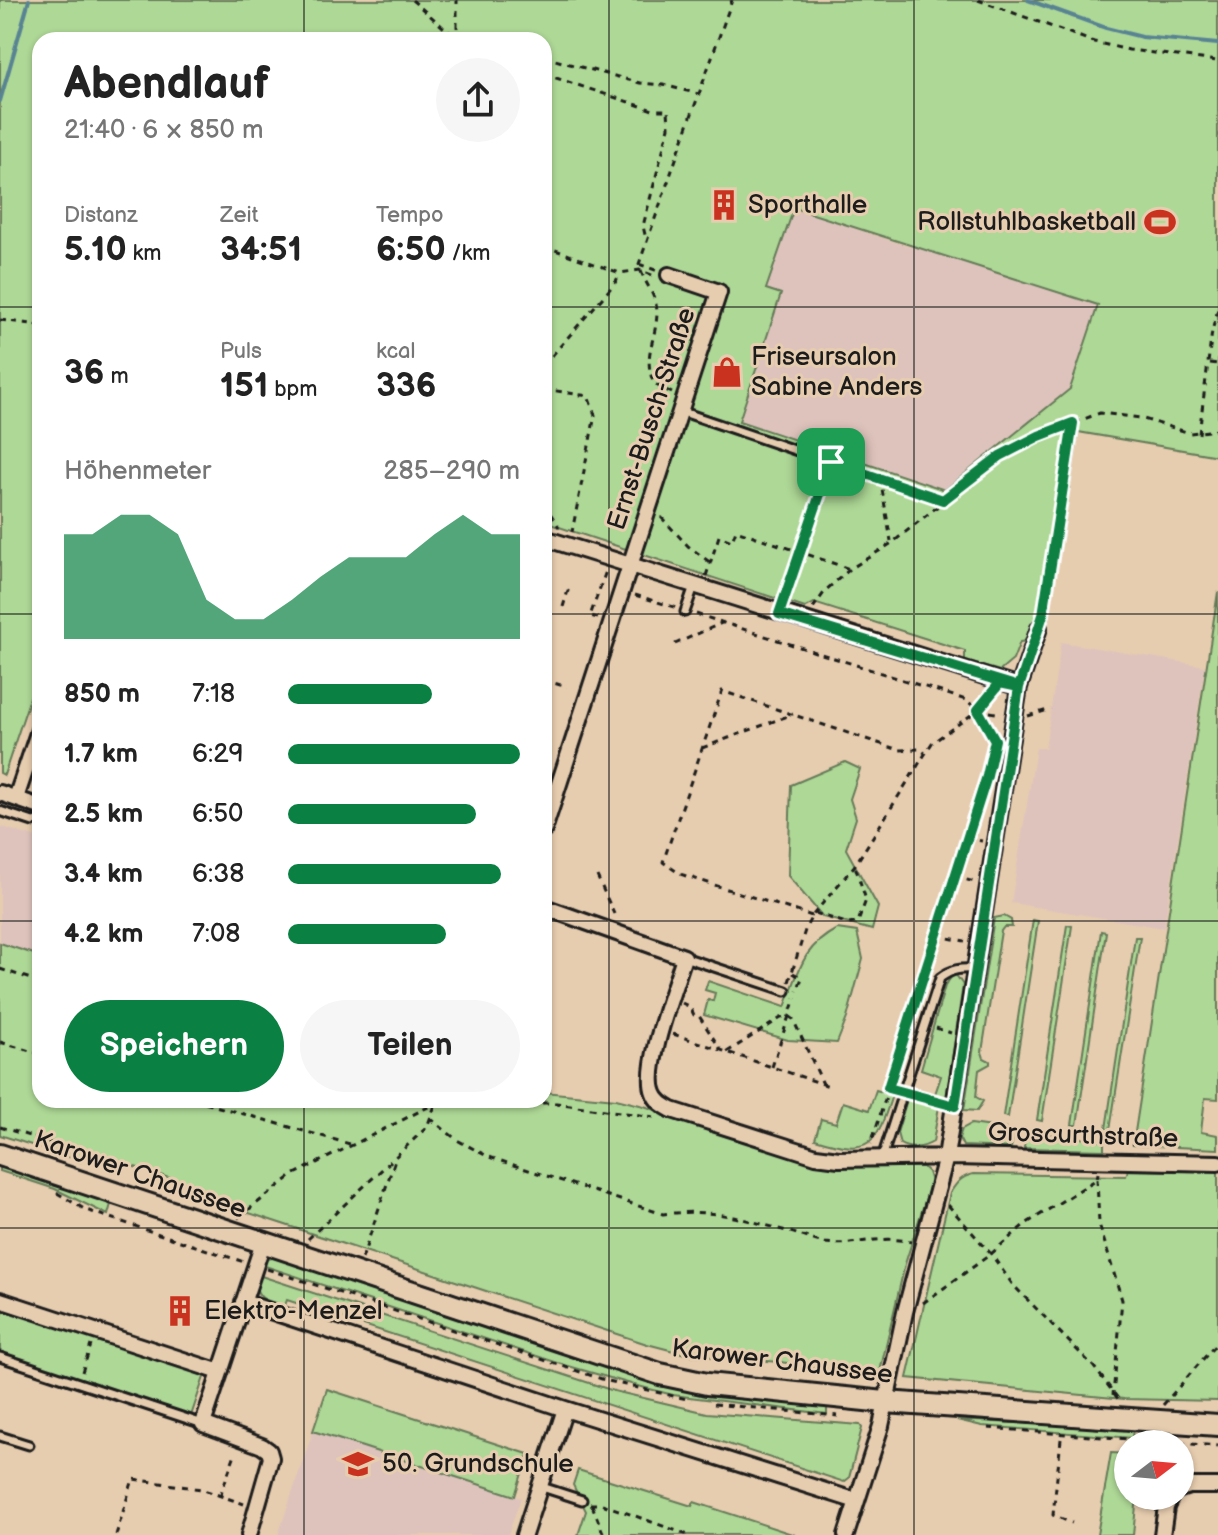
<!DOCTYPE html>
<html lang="de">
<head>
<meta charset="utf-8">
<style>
	body { margin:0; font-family:"Balsamiq Sans",sans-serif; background:#f6f6f6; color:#222; height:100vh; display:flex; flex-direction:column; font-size:30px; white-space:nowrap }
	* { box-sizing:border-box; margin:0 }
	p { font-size:26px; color:#767676 }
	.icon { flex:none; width:44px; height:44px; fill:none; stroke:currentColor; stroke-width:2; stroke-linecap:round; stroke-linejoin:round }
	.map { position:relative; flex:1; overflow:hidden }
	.sheet { position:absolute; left:32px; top:32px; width:520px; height:1076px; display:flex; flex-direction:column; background:#fff; border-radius:24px; box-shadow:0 2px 6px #0004 }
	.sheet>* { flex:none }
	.needle { width:52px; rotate:74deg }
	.fabs { position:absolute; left:1114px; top:1430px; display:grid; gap:16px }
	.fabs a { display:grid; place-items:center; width:80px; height:80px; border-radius:50%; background:#fff; box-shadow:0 2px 6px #0004; font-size:40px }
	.pin { position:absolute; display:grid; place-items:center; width:68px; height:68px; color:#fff; margin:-34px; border-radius:16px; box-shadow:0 4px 12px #0006 }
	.round { display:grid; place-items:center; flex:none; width:84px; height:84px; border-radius:42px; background:#f6f6f6 }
	.summary { display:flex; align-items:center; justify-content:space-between; height:136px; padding:0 32px }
	h1 { font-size:44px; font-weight:700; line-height:60px }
	.figures { display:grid; grid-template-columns:repeat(3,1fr); gap:12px; height:136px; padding:8px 32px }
	.figures div { display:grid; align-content:center }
	.figures b { font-size:34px; font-weight:700 }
	.figures small { font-size:22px; font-weight:400 }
	.figures p { font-size:22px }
	.chart { height:224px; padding:16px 32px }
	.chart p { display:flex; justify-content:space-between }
	.chart svg { width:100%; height:144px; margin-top:8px; fill:#0b8043; opacity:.7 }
	.action { display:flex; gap:16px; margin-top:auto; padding:16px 32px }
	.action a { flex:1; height:92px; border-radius:48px; background:#0b8043; color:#fff; font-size:32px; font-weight:700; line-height:92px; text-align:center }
	.action a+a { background:#f6f6f6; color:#222 }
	ul { padding:0 32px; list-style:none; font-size:26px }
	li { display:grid; grid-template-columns:128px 96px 1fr; align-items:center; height:60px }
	li i { height:20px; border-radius:10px; background:#0b8043 }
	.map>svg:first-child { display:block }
	.built { fill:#dec3bc }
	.green { fill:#aed896; stroke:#657a59; stroke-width:2; fill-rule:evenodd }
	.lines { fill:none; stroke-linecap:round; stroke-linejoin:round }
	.stream { stroke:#588392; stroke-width:4 }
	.lane-casing { stroke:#1c1c1c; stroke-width:13 }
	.street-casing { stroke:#1c1c1c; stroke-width:20 }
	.secondary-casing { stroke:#1c1c1c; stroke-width:26 }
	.path { stroke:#1c1c1c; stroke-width:3; stroke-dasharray:6 6; stroke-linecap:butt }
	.lane { stroke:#e7cdaf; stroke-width:7 }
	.street { stroke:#e7cdaf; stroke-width:14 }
	.secondary { stroke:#e7cdaf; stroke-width:20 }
	.route-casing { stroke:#fff; stroke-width:16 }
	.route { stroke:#0b8043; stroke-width:10 }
	.grid { fill:none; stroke:#1c1c1c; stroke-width:2; stroke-opacity:0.55 }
	.labels { text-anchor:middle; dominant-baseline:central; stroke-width:6; stroke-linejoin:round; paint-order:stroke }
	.poi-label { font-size:26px; fill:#1c1c1c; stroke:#e7cdaf; text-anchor:start }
	.street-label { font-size:26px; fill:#1c1c1c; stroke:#e7cdaf }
</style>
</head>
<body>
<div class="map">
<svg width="1218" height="1535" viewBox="0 0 1218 1535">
	<rect width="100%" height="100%" fill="#e7cdaf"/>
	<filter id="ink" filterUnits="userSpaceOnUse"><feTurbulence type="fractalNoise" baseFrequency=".0125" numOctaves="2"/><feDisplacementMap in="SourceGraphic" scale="16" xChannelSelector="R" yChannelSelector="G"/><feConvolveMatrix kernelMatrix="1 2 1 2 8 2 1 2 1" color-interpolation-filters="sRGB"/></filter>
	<g filter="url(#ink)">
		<path class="built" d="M 793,208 L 910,247 L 913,238 L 1100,302 L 1071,389 L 945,490 L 739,421 L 781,295 L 766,289 Z
			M 1061,642 L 1205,666 L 1164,928 L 1011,903 L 1036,748 L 1045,748 Z
			M 0,826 L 40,839 L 40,956 L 0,942 Z
			M 313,1431 L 521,1498 L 508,1535 L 278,1535 Z"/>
		<path class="green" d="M 0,0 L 1218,0 L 1218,456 L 1078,432 L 1047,621 L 1041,639 L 1020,642 L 1013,660 L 1000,671 L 965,661 L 965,651 L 814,603 L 805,608 L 544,522 L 544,40 L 40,40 L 40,668 L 4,775 L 0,773 ZM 794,208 L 1098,305 L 1070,389 L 945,490 L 739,421 L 781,294 L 766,289 Z
			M 1218,592 L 1218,1099 L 1205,1098 L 1201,1132 L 1218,1135 L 1218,1149 L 1133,1145 Z
			M 845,762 L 860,769 L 850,799 L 856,818 L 846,849 L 878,907 L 872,930 L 823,917 L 788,876 L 791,785 Z
			M 1004,916 L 1011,920 L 1012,927 L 1004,927 L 1001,931 L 982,1052 L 984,1058 L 990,1061 L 990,1064 L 979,1070 L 976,1097 L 983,1101 L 977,1111 L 964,1110 L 994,918 Z
			M 1033,920 L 1038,921 L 1008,1117 L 1003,1116 Z
			M 1067,925 L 1072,926 L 1042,1121 L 1037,1120 Z
			M 837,929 L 857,932 L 863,959 L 847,1018 L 837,1043 L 788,1040 L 704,1015 L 708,1000 L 713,1001 L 715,993 L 705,990 L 708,981 L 785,1007 C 799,972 801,948 837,929 Z
			M 1101,931 L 1106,932 L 1077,1125 L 1072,1125 Z
			M 1135,937 L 1140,937 L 1110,1130 L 1106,1129 Z
			M 0,943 L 40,956 L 40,1100 L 544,1100 L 544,1092 L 616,1099 L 644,1106 L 796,1158 L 841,1167 L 923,1167 L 928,1172 L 931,1182 L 905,1264 L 879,1376 L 780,1362 L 689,1355 L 647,1344 L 228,1206 L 197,1187 L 107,1158 L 69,1157 L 0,1135 Z
			M 956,975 L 963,985 L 946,1100 L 940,1100 L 933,1142 C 923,1148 910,1150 900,1144 L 897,1133 L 908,1096 L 932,1103 L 941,1076 L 921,1069 L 945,986 L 952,976 Z
			M 876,1090 L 892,1095 C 876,1146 870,1156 815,1139 L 821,1119 L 836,1123 L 843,1102 L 869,1110 Z
			M 971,1124 L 1007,1129 L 1013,1137 L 1011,1148 L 963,1146 L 959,1138 L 962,1129 Z
			M 1032,1132 L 1104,1141 L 1104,1150 L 1024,1148 L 1025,1136 Z
			M 0,1164 L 89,1194 L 111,1204 L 108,1215 L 55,1189 L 0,1171 Z
			M 1128,1170 L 1218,1171 L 1218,1401 L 1124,1399 L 907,1378 L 950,1193 C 957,1182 961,1177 973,1174 L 1126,1176 Z
			M 280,1256 L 733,1397 L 827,1408 L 827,1414 L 673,1395 L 638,1386 L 558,1363 L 262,1265 L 267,1259 Z
			M 258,1275 L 614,1391 L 707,1413 L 860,1425 L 862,1428 L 849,1478 L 844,1482 L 287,1300 L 284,1308 C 267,1302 250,1296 258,1275 Z
			M 5,1307 L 205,1374 L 191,1416 L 0,1352 L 0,1322 Z
			M 327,1389 L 528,1454 L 515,1496 L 313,1431 Z
			M 957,1420 L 1015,1423 L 1053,1420 L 1133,1427 L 1132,1438 L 982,1426 Z
			M 1111,1453 L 1128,1454 L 1128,1496 L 1137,1496 L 1133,1535 L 1097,1535 Z
			M 578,1470 L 692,1506 L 694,1502 L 795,1535 L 578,1535 L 586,1511 L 573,1485 Z"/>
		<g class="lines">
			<path class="stream" d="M 1028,0 L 1106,28 L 1142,37 L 1218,44
				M 0,101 L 29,0"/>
			<defs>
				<path id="lane" d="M 680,411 L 821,459
					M 685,612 L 694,586
					M 0,811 L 33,822 L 40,820
					M 684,957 L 786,991
					M 882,1158 L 940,978 C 952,969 960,968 975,969
					M 0,1357 L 203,1424
					M 0,1436 L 29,1445
					M 539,1486 L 582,1500"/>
				<path id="street" d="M 544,538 L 1019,687
					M 0,793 L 40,807
					M 16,798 L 40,727
					M 544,830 L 719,292 L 669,275
					M 544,907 L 684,957 C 675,987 643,1067 654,1093 C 657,1102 665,1106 672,1110 L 816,1156 L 839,1159 L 956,1157 L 1218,1163
					M 0,1300 L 220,1372
					M 243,1302 L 565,1409 L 857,1501
					M 1180,1489 L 1189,1486 L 1218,1486
					M 249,1535 L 271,1458 L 269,1451 L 262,1446 L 203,1424 L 263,1243
					M 524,1535 L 565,1409
					M 846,1535 L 881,1426 L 905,1312 L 946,1157 L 1019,687 L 1039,628
					M 1162,1535 L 1166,1507 L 1171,1496"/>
				<path id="secondary" d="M 0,1155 L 660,1374 L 707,1384 L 885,1402 L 1218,1425"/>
			</defs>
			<use href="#lane" class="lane-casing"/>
			<use href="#street" class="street-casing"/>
			<use href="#secondary" class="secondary-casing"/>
			<path class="path" d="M 412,0 L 450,33 L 500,40
				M 978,0 L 1094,42 L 1129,50 L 1218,61
				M 457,40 L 457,0
				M 544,57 L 640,83 L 663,85 L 699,94
				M 544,74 L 653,110 L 668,110 L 669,127 L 643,226 L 646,239
				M 544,246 L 620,273 L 640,270 L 654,276
				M 639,264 L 658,271
				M 0,320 L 40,325
				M 1210,363 L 1218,364
				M 544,365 L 615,283 L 620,273
				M 544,389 L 588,396 L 595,415 L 572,532
				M 672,393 L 654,384 C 642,355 656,342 657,313 C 657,294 642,281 639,264 L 732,0
				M 1199,434 L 1212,331 L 1218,309
				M 829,461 L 943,500
				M 880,478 L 891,541
				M 544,504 L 559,527
				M 661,517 L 688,546 L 711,563
				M 706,576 L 719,536 L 732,541 L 736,530 L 850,569
				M 635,595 L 677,608
				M 784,598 L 829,466
				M 563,607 L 570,584
				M 813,608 L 826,590 L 850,569 L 892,543 L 1000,456 L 1039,436 L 1100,413 L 1140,418 L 1190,433 L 1218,430
				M 1043,613 L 1073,423
				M 696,614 L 966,700 L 978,710 L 995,740 L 987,776 L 871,1144
				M 598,618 L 590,616 L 606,571
				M 675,644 L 724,622
				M 544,680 L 567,687
				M 978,710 L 1001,714
				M 1028,716 L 1051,709
				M 702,748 L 793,714
				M 967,839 L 982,841
				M 597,876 L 614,914
				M 955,877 L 975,882
				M 815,913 L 849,924 L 858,922 L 866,900 L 855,866
				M 812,916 L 680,874 L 663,862 L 722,691 L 899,750 L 919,749 L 925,753
				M 937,936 L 965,941
				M 0,969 L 40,982
				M 793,973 L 802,978 L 797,991
				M 789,982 L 806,927 L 812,916 L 855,865 L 932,743 L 978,710 L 992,692
				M 682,1003 L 690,1007 L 694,1015 L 699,1016 L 721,1050
				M 936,1028 L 951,1033
				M 673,1034 L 829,1086
				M 0,1042 L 40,1054
				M 727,1052 L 781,1018 L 789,1016 L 793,1019 L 823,1084
				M 772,1067 L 795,998
				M 912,1094 L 940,1102
				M 194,1100 L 350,1144
				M 418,1100 L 428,1106
				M 430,1118 L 457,1140 L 489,1157 L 663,1214 C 714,1208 743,1219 790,1232 C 802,1235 813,1241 825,1243 C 856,1247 877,1234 911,1242
				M 0,1127 L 65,1147 L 82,1162
				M 1123,1137 L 1134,1138 L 1133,1148
				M 1097,1179 L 1099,1224 L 1122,1300 L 1113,1395
				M 57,1193 L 86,1210 L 244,1262
				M 948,1205 L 991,1254 L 1013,1285 L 1094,1367 L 1119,1400
				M 238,1218 L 293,1175 L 436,1103 L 556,1103 L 654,1117
				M 308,1239 L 427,1127 L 437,1100
				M 362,1259 L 395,1160
				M 267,1269 L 608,1381 L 691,1400
				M 923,1303 L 991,1254 L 1024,1225 L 1097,1179 L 1098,1173
				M 82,1372 L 91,1345
				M 714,1404 L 838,1416
				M 1163,1405 L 1218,1342
				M 988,1428 L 1218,1446
				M 1061,1439 L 1053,1515 L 1072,1523
				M 220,1496 L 236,1451
				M 1149,1496 L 1150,1510
				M 590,1504 L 602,1504 L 688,1535
				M 592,1505 L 604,1535
				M 116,1535 L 133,1479 L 201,1489 L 244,1504"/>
			<use href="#lane" class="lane"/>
			<use href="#street" class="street"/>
			<use href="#secondary" class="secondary"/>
		</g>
	</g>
	<g class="lines" filter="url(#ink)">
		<defs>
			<path id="route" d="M 831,462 L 779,614 L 1019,687 L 955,1106 L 888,1088 L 987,776 L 995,740 L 978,710 L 1000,683 L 1019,687 L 1043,615 L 1073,423 L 1039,436 L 1000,456 L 943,500 L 831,462"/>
		</defs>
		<use href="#route" class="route-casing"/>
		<use href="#route" class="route"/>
	</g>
	<path class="grid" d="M 304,0 L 304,40M 609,0 L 609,1535M 914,0 L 914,1535M 0,307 L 40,307M 544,307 L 1218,307M 0,614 L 40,614M 544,614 L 1218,614M 0,921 L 40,921M 544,921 L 1218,921M 304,1100 L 304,1535M 0,1228 L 1218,1228"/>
	<defs>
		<symbol id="building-bare" viewBox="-9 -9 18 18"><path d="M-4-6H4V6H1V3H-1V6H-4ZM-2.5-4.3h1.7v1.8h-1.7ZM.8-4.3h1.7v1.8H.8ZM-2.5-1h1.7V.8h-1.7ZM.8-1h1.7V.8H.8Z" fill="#c8321e" stroke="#e7cdaf" stroke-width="2.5" paint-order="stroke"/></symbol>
		<symbol id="stadium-bare" viewBox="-9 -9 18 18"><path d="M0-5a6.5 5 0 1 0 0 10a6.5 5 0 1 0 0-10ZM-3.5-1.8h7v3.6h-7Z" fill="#c8321e" stroke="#e7cdaf" stroke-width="2.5" paint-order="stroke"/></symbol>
		<symbol id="shop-bare" viewBox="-9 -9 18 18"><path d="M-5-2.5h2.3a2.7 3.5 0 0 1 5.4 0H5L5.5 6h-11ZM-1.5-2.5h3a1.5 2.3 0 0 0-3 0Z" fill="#c8321e" stroke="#e7cdaf" stroke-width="2.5" paint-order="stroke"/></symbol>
		<symbol id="school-bare" viewBox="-9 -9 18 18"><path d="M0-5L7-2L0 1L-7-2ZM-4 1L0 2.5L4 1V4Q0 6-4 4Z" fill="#c8321e" stroke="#e7cdaf" stroke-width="2.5" paint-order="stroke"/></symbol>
	</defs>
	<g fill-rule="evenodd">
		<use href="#building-bare" x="702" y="183" width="44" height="44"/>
		<use href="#stadium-bare" x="1138" y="200" width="44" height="44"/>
		<use href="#shop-bare" x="705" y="350" width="44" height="44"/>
		<use href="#building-bare" x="158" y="1289" width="44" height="44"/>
		<use href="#school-bare" x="336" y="1442" width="44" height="44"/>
	</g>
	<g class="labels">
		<g class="poi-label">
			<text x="748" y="205">Sporthalle</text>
			<text x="1136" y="222" text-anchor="end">Rollstuhlbasketball</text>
			<text x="751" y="357">Friseursalon<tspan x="751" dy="30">Sabine Anders</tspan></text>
			<text x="204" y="1311">Elektro-Menzel</text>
			<text x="382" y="1464">50. Grundschule</text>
		</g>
		<g class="street-label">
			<text transform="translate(652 419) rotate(-72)">Ernst-Busch-Straße</text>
			<text transform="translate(1083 1136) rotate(2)">Groscurthstraße</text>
			<text transform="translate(140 1175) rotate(19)">Karower Chaussee</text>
			<text transform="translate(782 1362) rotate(7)">Karower Chaussee</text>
		</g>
	</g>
</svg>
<div class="fabs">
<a><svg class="needle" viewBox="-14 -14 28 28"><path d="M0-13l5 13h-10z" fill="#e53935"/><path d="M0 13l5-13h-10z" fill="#767676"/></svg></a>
</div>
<div class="pin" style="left:831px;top:462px;background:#1e9e55"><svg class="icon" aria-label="arrive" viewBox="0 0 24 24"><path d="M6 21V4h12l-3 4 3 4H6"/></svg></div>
<section class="sheet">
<div class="summary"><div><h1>Abendlauf</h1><p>21:40 · 6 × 850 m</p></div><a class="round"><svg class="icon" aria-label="share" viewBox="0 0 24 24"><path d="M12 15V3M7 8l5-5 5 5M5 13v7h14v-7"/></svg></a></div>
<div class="figures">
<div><p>Distanz</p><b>5.10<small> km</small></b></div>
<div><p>Zeit</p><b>34:51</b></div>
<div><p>Tempo</p><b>6:50<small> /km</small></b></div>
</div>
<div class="figures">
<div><b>36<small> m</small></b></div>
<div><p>Puls</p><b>151<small> bpm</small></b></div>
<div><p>kcal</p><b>336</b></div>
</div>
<div class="chart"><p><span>Höhenmeter</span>285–290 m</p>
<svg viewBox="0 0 160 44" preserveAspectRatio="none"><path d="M0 44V12L10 12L20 6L30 6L40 12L50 32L60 38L70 38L80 32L90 25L100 19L110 19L120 19L130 12L140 6L150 12L160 12V44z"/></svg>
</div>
<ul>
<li><b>850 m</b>7:18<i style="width:62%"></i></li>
<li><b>1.7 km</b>6:29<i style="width:100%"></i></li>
<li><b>2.5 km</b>6:50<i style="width:81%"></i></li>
<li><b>3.4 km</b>6:38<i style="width:92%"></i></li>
<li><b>4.2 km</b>7:08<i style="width:68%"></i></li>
</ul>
<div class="action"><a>Speichern</a><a>Teilen</a></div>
</section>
</div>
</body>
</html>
